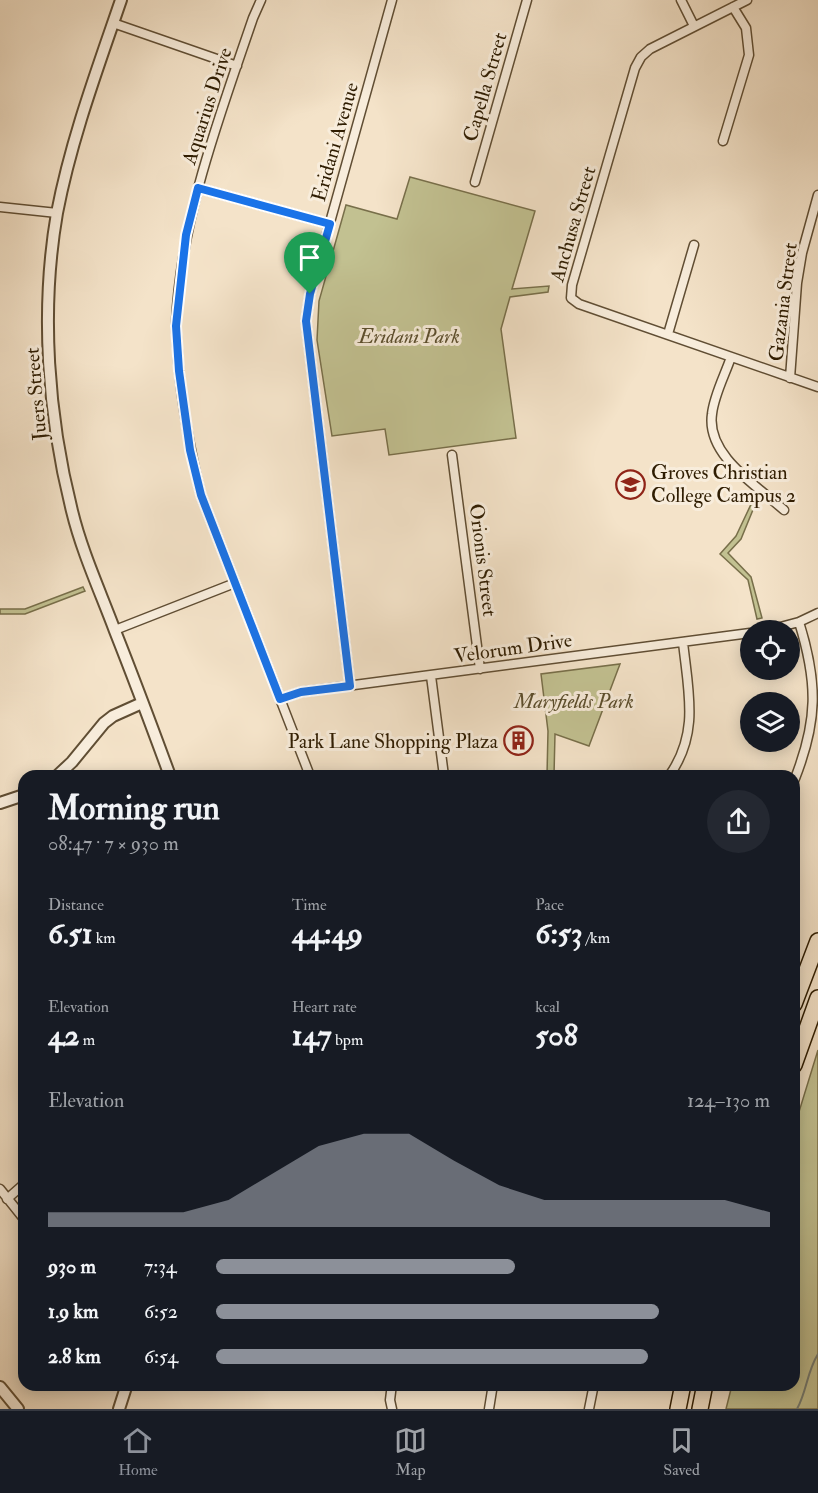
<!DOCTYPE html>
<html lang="en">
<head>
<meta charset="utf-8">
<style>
	body { margin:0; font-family:"IM FELL Double Pica",serif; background:#242831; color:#f1f3f6; height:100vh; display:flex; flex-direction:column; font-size:22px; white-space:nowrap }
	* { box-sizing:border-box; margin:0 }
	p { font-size:20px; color:#9ea1a6 }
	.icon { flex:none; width:33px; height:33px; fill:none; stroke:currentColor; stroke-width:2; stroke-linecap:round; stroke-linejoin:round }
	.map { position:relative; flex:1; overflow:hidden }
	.side { position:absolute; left:18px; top:770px; width:782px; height:621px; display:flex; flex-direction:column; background:#171b24; border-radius:18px; box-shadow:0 3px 15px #0003 }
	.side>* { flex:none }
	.tools { position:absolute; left:740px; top:620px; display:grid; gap:12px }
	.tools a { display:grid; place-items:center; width:60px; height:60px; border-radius:50%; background:#171b24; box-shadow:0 3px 15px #0003; font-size:30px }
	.pin { position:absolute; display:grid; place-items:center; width:51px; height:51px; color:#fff; margin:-62px -26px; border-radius:50% 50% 50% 0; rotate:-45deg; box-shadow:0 0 6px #0007 }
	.pin .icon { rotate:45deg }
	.round { display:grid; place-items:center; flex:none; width:63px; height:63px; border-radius:32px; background:#242831 }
	.summary { display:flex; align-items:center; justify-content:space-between; height:102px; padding:0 30px }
	h1 { font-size:33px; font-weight:800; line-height:45px }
	.metrics { display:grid; grid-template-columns:repeat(3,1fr); gap:9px; height:102px; padding:6px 30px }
	.metrics div { display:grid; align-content:center }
	.metrics b { font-size:30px; font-weight:800 }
	.metrics small { font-size:16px; font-weight:400 }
	.metrics p { font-size:16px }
	.chart { height:168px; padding:12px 30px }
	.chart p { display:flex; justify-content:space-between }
	.chart svg { width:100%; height:108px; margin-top:6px; fill:#8c9099; opacity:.7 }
	ul { padding:0 30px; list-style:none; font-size:20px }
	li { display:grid; grid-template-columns:96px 72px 1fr; align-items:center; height:45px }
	li i { height:15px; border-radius:8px; background:#8c9099 }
	.tab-bar { display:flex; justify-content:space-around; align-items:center; height:84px; border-top:2px solid #363941; background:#171b24; font-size:16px; color:#9ea1a6 }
	.tab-bar a { display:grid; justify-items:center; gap:3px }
	.tab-bar .current { color:#8c9099 }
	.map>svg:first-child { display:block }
	.green { fill:#c2c191; stroke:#786f4a; stroke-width:1.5 }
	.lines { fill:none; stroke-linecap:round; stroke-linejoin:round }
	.stream { stroke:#737c74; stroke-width:2 }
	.minor-casing { stroke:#604e34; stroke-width:11 }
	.tertiary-casing { stroke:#604e34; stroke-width:14 }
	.motorway-casing { stroke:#2f1d02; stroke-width:18 }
	.minor { stroke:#f8eddc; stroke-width:8 }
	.tertiary { stroke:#f8eddc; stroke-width:10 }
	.motorway { stroke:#f4e3c9; stroke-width:15 }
	.route-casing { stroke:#fff; stroke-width:12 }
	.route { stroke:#1a73e8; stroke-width:8 }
	.labels { text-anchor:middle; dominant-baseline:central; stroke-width:6; stroke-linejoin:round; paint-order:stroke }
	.street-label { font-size:20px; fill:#2f1d02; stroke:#f8eddc }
	.park-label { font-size:20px; font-style:italic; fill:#5b4e2d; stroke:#f8eddc }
	.poi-label { font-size:20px; fill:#2f1d02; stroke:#f8eddc; text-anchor:start }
</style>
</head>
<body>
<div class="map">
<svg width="818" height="1409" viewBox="0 0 818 1409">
	<rect width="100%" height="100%" fill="#f4e3c9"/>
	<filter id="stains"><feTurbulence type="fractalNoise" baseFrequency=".00333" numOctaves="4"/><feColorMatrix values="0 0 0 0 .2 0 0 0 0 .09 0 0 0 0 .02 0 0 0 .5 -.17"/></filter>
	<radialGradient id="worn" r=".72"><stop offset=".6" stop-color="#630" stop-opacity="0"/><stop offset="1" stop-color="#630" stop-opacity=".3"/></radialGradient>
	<path class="green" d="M 410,177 L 535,211 L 512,289 L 549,286 L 548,292 L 510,297 L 501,329 L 516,438 L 389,455 L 385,429 L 332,436 L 317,340 L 319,301 L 346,205 L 397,219 Z
		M 754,498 L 757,500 L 741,539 L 728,553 L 751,577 L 762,618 L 757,619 L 748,580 L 720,554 L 736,536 Z
		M 83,587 L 85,591 L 25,614 L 0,614 L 0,609 L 25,609 Z
		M 620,664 L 589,746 L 555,734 L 554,775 L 547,775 L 548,731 L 541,674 Z
		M 818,1050 L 818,1409 L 726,1409 L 732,1385 L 794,1384 L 794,1128 Z"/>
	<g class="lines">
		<path class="stream" d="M 797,1409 C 807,1391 807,1371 818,1354"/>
		<defs>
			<path id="minor" d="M 261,0 L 253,18 C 219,118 181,217 176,323 C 176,335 178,348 178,360 C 182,406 190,450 201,495 L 310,776
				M 681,0 L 694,26
				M 747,0 L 650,49 L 641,57 L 635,68 L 572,285 L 571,298 L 579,304 L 818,387
				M 113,23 L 237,66
				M 723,141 L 749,55 L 746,28 L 733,7
				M 475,182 L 527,0
				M 198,188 L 330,224
				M 0,207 L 57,213
				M 668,334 L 694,245
				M 731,357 C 725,375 714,395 712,414 C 706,455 756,485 784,510
				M 790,378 L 797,283 L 802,253 L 818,195
				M 452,455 L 480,669
				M 115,630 L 235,583
				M 769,630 L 799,622 L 818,613
				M 431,676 L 444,776
				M 350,686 L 306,321 L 310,294 L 392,0
				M 280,699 L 301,692 L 750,633
				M 669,776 C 700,733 688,691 683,642
				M 794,781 C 818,721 818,683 799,622
				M 0,1189 L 24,1219
				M 7,1199 L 24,1184
				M 392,1384 L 390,1400 L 392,1409
				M 489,1409 L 493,1384
				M 589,1409 L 594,1384"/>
			<path id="tertiary" d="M 121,0 C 97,70 71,140 57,213 C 40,311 48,416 72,511 C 82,552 100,591 115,631 C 134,679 152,727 170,776
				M 57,776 L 72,762 L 104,723 L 113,716 L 142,703
				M 0,803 L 24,795
				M 0,1387 L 18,1409
				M 119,1409 L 127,1384"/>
			<path id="motorway" d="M 794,1004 L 818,941
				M 794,1065 L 818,998
				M 678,1409 L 683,1384
				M 700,1409 L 705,1384"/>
		</defs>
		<use href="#minor" class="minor-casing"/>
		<use href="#tertiary" class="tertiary-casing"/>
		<use href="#motorway" class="motorway-casing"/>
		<use href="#minor" class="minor"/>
		<use href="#tertiary" class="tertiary"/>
		<use href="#motorway" class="motorway"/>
	</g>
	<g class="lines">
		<defs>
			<path id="route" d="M 198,188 L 330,224 L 310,294 L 306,321 L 350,686 L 301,692 L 280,699 L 201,495 L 190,450 L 179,371 L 176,326 L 186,235 Z"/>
		</defs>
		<use href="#route" class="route-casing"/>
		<use href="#route" class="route"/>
	</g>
	<defs>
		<symbol id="school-ring" viewBox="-11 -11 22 22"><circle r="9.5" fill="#f8eddc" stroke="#8f2418" stroke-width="1.5"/><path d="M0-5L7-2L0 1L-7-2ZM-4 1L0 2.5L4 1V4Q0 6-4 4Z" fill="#8f2418"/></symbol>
		<symbol id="building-ring" viewBox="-11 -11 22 22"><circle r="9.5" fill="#f8eddc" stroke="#8f2418" stroke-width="1.5"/><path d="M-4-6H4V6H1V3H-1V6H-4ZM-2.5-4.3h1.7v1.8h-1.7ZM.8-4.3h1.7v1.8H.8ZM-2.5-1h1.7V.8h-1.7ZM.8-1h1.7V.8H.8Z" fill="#8f2418"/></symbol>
	</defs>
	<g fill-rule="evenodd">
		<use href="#school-ring" x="614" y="468" width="33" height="33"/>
		<use href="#building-ring" x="502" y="724" width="33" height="33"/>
	</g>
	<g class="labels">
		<g class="street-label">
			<text transform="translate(485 87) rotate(-74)">Capella Street</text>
			<text transform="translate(207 106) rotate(-72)">Aquarius Drive</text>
			<text transform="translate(335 142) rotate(-74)">Eridani Avenue</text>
			<text transform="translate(573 224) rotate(-74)">Anchusa Street</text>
			<text transform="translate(783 302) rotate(-83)">Gazania Street</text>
			<text transform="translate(36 394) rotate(-95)">Juers Street</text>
			<text transform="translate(483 560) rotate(83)">Orionis Street</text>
			<text transform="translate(513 648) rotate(-8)">Velorum Drive</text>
		</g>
		<g class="park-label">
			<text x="409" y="336">Eridani Park</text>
			<text x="574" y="701">Maryfields Park</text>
		</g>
		<g class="poi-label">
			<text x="651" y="472">Groves Christian<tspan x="651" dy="23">College Campus 2</tspan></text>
			<text x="498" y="741" text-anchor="end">Park Lane Shopping Plaza</text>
		</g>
	</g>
	<rect width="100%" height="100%" filter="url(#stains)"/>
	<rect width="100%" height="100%" fill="url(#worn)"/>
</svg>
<div class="tools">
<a><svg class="icon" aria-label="locate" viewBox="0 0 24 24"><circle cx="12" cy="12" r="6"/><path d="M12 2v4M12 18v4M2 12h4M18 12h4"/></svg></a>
<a><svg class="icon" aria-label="layers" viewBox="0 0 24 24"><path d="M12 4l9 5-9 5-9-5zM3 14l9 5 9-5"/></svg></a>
</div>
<div class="pin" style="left:310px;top:294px;background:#1e9e55"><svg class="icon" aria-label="arrive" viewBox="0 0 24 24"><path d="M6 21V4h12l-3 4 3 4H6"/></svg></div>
<section class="side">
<div class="summary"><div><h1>Morning run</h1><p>08:47 · 7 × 930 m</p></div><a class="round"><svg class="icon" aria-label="share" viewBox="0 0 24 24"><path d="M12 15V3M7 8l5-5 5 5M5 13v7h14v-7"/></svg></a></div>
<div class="metrics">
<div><p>Distance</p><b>6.51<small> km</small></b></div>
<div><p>Time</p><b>44:49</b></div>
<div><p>Pace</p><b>6:53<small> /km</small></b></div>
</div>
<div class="metrics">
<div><p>Elevation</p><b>42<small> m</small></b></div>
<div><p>Heart rate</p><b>147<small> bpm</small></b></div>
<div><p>kcal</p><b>508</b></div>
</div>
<div class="chart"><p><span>Elevation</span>124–130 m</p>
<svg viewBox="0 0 160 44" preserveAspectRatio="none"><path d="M0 44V38L10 38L20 38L30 38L40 33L50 22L60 11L70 6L80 6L90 17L100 27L110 33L120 33L130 33L140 33L150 33L160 38V44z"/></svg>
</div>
<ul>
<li><b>930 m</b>7:34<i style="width:54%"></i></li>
<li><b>1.9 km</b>6:52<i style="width:80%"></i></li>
<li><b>2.8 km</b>6:54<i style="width:78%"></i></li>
</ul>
</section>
</div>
<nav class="tab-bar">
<a class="current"><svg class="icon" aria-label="home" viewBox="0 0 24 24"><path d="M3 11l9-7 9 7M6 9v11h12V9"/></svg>Home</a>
<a><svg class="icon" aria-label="map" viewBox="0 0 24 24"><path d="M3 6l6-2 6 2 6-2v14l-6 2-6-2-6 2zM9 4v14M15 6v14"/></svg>Map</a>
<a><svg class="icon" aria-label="saved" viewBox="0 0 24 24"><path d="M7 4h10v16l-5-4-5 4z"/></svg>Saved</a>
</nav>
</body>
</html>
